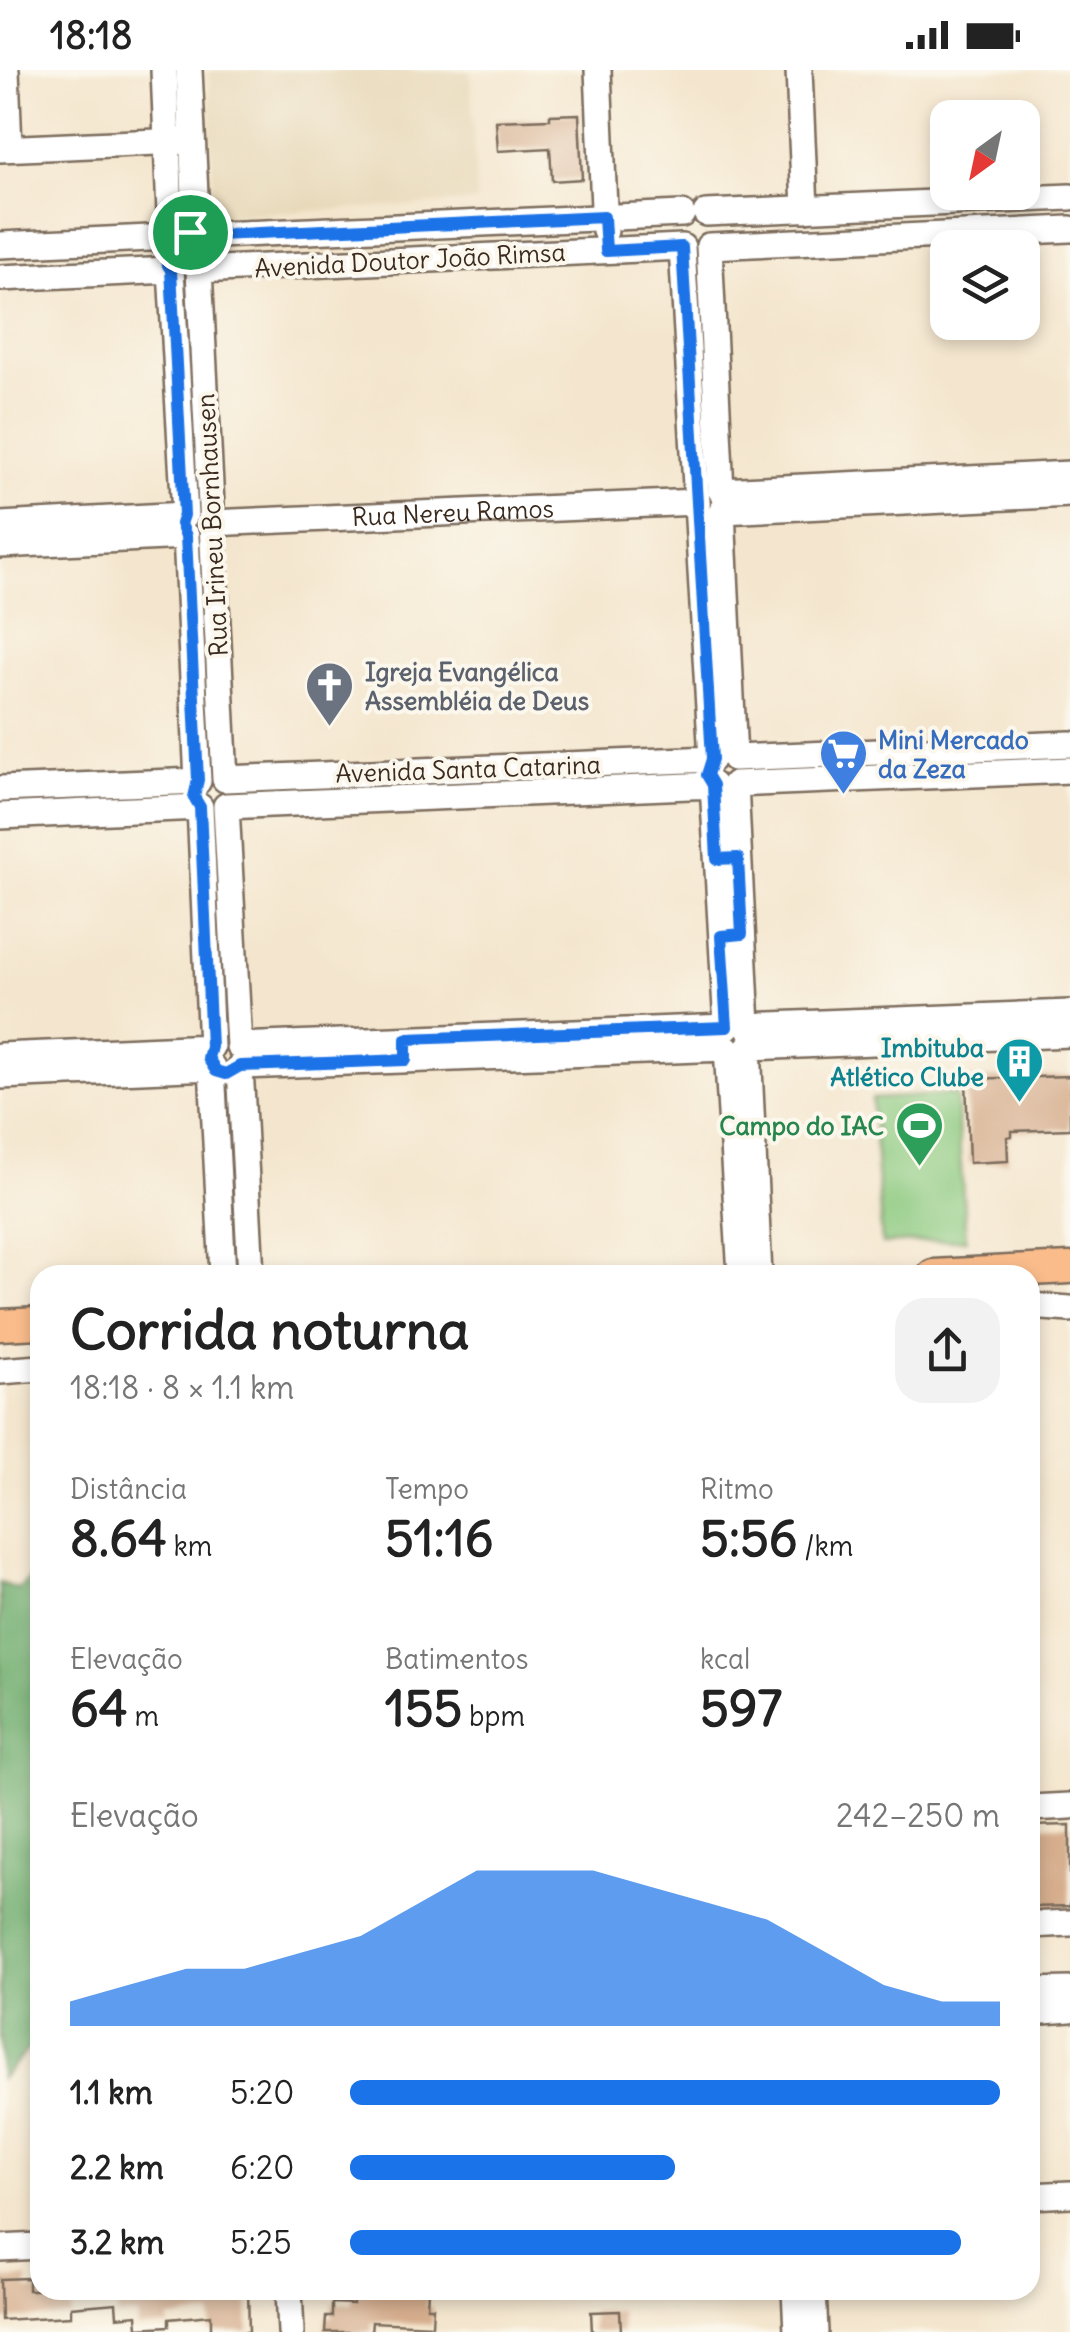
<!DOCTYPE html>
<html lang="pt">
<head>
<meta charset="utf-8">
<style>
	body { margin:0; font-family:Delius,sans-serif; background:#f2f2f2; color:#222; height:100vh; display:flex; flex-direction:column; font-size:38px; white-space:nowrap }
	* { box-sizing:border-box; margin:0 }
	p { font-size:32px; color:#767676 }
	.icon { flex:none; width:55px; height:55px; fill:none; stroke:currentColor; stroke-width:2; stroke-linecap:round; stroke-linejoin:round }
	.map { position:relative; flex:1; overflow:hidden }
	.details { position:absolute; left:30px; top:1195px; width:1010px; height:1035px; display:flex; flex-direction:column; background:#fff; border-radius:30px; box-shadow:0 5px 15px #0003 }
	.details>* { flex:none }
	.needle { width:65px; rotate:213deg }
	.buttons { position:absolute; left:930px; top:30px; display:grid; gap:20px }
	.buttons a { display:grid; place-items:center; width:110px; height:110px; border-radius:20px; background:#fff; box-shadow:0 5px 15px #0003; font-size:50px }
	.pin { position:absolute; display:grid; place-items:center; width:85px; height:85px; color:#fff; margin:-42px; border:5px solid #fff; border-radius:50%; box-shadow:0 2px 10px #0007 }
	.round { display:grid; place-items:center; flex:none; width:105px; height:105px; border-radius:30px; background:#f2f2f2 }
	.headline { display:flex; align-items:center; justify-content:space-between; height:170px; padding:0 40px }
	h1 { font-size:55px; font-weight:700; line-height:75px }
	.metrics { display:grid; grid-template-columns:repeat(3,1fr); gap:15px; height:170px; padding:10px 40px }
	.metrics div { display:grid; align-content:center }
	.metrics b { font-size:50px; font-weight:700 }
	.metrics small { font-size:28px; font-weight:400 }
	.metrics p { font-size:28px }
	.chart { height:280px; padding:20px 40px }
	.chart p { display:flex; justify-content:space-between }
	.chart svg { width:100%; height:180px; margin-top:10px; fill:#1a73e8; opacity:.7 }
	ul { padding:0 40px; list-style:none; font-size:32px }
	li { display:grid; grid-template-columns:160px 120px 1fr; align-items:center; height:75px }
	li i { height:25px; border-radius:12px; background:#1a73e8 }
	.status { display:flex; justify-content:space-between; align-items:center; height:70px; padding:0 50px; background:#fff; direction:ltr }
	.status svg { height:28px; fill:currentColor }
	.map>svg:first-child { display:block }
	.built { fill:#e8d9ba }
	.green { fill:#8bc97f; stroke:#637a4e; stroke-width:2.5 }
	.forest { fill:#70ad6e; stroke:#566c46; stroke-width:2.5 }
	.building { fill:#d6ae8e }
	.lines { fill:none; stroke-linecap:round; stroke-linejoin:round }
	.minor-casing { stroke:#7c6c5c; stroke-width:30 }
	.major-casing { stroke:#7c6c5c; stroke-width:35 }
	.minor { stroke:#fff; stroke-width:25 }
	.major { stroke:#fabc8b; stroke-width:30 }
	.route-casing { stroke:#fff; stroke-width:20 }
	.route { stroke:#1a73e8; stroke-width:12 }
	.labels { text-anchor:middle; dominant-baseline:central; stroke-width:8; stroke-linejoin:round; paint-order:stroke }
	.street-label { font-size:25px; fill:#3b2a1e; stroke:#fbf7ec }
	.worship-label { font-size:25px; font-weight:bold; fill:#5b616d; stroke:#fbf7ec; text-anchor:start }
	.shop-label { font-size:25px; font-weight:bold; fill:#366cbe; stroke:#fbf7ec; text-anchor:start }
	.culture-label { font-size:25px; font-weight:bold; fill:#0d838f; stroke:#fbf7ec; text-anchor:end }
	.leisure-label { font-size:25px; font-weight:bold; fill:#27864d; stroke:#fbf7ec; text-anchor:end }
</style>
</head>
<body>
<div class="status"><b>18:18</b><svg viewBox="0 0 49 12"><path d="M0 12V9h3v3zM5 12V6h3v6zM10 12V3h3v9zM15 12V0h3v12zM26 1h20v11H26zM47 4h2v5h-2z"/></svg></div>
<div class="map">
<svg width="1070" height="2262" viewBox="0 0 1070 2262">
	<rect width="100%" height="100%" fill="#fbf7ec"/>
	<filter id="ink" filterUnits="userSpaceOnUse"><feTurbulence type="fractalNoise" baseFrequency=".01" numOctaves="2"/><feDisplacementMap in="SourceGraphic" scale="20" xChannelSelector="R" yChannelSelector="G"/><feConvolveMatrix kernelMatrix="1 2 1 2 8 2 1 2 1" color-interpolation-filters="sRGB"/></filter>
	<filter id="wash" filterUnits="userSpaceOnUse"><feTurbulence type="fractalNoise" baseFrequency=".0048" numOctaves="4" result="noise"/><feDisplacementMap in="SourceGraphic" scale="40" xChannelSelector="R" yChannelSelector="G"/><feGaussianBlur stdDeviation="2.25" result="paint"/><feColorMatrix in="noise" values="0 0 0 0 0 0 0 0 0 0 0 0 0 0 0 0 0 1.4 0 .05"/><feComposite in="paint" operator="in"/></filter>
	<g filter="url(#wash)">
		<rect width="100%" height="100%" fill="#f4e6ce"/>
		<path class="built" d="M 209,0 L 470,0 L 477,132 L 214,146 Z"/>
		<path class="green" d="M 956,1024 L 966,1169 L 882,1174 L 872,1029 Z"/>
		<path class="forest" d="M 40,1501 L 40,1967 L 0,2009 L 0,1513 L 18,1519 Z"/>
		<g id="blocks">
			<path class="building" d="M 579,44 L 582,109 L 552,111 L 550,78 L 498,81 L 496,51 L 550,49 L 550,45 Z
				M 1070,1006 L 1070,1059 L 1012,1061 L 1012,1066 L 1007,1067 L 1008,1091 L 969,1093 L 966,1009 Z
				M 1070,1755 L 1070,1836 L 1030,1837 L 1030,1756 Z
				M 28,2208 L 28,2220 L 248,2220 L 249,2262 L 211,2262 L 211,2245 L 169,2249 L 169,2256 L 138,2258 L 137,2245 L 117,2247 L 116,2233 L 71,2237 L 71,2246 L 1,2250 L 0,2209 Z
				M 352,2220 L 428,2220 L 427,2237 L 433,2237 L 432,2255 L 372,2252 L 371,2262 L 325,2262 L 326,2247 L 332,2247 L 332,2233 L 353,2234 Z
				M 620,2241 L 621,2262 L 592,2262 L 591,2242 Z"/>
		</g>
	</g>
	<g filter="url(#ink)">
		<use href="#blocks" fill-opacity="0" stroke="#7c6c5c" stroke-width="2.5"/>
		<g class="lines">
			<defs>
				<g id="minor">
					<path d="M 6,0 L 9,78"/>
					<path d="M 189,0 L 197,166 L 682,144"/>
					<path d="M 598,0 L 605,161"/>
					<path d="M 799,0 L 805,139"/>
					<path d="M 0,79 L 180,71"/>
					<path d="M 706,143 L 1070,127"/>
					<path d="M 1070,159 L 709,176 L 721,421 L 1070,404"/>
					<path d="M 0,175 L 171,167 L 164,0"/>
					<path d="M 682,177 L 712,689 L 225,709 L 199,200 Z"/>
					<path d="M 0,208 L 171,200 L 185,445 L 0,455"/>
					<path d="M 1070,424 L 722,441 L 734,688 L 1070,674"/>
					<path id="s1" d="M 211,453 L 697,432"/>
					<path d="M 0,475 L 186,466 L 198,711 L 0,719"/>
					<path d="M 1070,700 L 735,714 L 747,956 L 1070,943"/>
					<path d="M 713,715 L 727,957 L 239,976 L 226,736 Z"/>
					<path d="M 0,746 L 200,737 L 211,977 L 0,986"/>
					<path d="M 0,1006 L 212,997 L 223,1205"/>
					<path d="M 251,1205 L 240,996 L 727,978 L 741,1205"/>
					<path d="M 759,1205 L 748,977 L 1070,964"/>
					<path d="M 1030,1236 L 1070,1239"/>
					<path d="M 0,1301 L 40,1298"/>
					<path d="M 1030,1738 L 1070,1736"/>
					<path d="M 1030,1855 L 1070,1853"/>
					<path d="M 1030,1921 L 1070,1920"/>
					<path d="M 1030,1942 L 1070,1939"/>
					<path d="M 1030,2126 L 1070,2124"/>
					<path d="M 0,2178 L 40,2176"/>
					<path d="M 289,2220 L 291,2262"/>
					<path d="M 795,2220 L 797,2262"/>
					<path d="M 813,2220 L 815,2262"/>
				</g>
				<path id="major" d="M 933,1205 L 1070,1198
					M 0,1255 L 40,1253"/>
			</defs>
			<use href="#minor" class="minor-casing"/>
			<use href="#major" class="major-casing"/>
			<use href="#minor" class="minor"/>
			<use href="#major" class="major"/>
		</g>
	</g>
	<g class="lines" filter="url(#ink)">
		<defs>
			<path id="route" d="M 604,147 L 606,181 L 682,177 L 712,689 L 707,705 L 713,715 L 717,789 L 738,788 L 742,864 L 721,866 L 727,957 L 406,969 L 406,990 L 240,996 L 226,1004 L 216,1001 L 208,988 L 211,977 L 200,737 L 194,727 L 198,710 L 186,466 L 181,454 L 184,445 L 171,200 C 155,178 171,155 197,166 Z"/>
		</defs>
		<use href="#route" class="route-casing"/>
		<use href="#route" class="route"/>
	</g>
	<defs>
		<symbol id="church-pin" viewBox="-11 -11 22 30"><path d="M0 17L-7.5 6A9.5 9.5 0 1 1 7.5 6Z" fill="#6b7280" stroke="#fbf7ec"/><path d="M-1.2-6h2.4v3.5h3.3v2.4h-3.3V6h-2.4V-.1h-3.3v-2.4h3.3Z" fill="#fff"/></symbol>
		<symbol id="supermarket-pin" viewBox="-11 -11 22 30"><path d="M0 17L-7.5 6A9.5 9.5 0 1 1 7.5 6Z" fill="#3f7fe0" stroke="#fbf7ec"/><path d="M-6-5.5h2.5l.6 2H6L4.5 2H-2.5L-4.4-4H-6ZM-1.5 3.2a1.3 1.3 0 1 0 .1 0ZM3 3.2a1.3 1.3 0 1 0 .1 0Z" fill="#fff"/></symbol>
		<symbol id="building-pin" viewBox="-11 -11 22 30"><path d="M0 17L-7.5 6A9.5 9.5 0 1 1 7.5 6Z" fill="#0f9aa8" stroke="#fbf7ec"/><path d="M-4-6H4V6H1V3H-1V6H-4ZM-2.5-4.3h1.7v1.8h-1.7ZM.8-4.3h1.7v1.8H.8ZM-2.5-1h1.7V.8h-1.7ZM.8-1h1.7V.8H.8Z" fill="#fff"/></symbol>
		<symbol id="stadium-pin" viewBox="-11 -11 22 30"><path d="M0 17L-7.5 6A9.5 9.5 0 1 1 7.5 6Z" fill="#2e9e5b" stroke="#fbf7ec"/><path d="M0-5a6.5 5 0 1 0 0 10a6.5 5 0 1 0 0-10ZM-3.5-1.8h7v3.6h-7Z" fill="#fff"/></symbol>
	</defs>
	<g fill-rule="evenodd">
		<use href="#church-pin" x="302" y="588" width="55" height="75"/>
		<use href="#supermarket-pin" x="816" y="656" width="55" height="75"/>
		<use href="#building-pin" x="992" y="964" width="55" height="75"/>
		<use href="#stadium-pin" x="892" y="1028" width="55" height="75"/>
	</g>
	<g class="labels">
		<g class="street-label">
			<text transform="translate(410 190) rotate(-3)">Avenida Doutor João Rimsa</text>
			<text stroke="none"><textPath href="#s1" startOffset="242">Rua Nereu Ramos</textPath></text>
			<text transform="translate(212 455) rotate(-93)">Rua Irineu Bornhausen</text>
			<text transform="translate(468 699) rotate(-2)">Avenida Santa Catarina</text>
		</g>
		<g class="worship-label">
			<text x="365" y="602">Igreja Evangélica<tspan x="365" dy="29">Assembléia de Deus</tspan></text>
		</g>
		<g class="shop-label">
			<text x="878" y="670">Mini Mercado<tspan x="878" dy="29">da Zeza</tspan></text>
		</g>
		<g class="culture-label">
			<text x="984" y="978">Imbituba<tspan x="984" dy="29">Atlético Clube</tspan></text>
		</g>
		<g class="leisure-label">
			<text x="884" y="1056">Campo do IAC</text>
		</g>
	</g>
</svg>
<div class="buttons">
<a><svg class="needle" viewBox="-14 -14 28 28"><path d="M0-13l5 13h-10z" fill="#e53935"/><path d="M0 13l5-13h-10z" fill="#767676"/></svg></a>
<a><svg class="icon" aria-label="layers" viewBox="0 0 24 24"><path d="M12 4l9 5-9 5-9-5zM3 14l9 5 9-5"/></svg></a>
</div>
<div class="pin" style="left:190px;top:162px;background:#1e9e55"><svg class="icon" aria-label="arrive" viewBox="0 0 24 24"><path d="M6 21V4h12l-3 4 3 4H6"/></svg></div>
<section class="details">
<div class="headline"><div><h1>Corrida noturna</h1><p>18:18 · 8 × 1.1 km</p></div><a class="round"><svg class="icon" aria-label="share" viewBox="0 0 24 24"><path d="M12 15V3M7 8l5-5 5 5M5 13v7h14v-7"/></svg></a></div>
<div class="metrics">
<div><p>Distância</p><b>8.64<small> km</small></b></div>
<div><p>Tempo</p><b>51:16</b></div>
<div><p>Ritmo</p><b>5:56<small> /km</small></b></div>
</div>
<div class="metrics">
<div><p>Elevação</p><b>64<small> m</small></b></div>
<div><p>Batimentos</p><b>155<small> bpm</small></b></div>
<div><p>kcal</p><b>597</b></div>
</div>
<div class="chart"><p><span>Elevação</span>242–250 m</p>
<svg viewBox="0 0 160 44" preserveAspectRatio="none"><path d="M0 44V38L10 34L20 30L30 30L40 26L50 22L60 14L70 6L80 6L90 6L100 10L110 14L120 18L130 26L140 34L150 38L160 38V44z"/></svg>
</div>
<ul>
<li><b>1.1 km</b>5:20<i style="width:100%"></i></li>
<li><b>2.2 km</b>6:20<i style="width:50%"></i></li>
<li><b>3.2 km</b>5:25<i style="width:94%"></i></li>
</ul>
</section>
</div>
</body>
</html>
